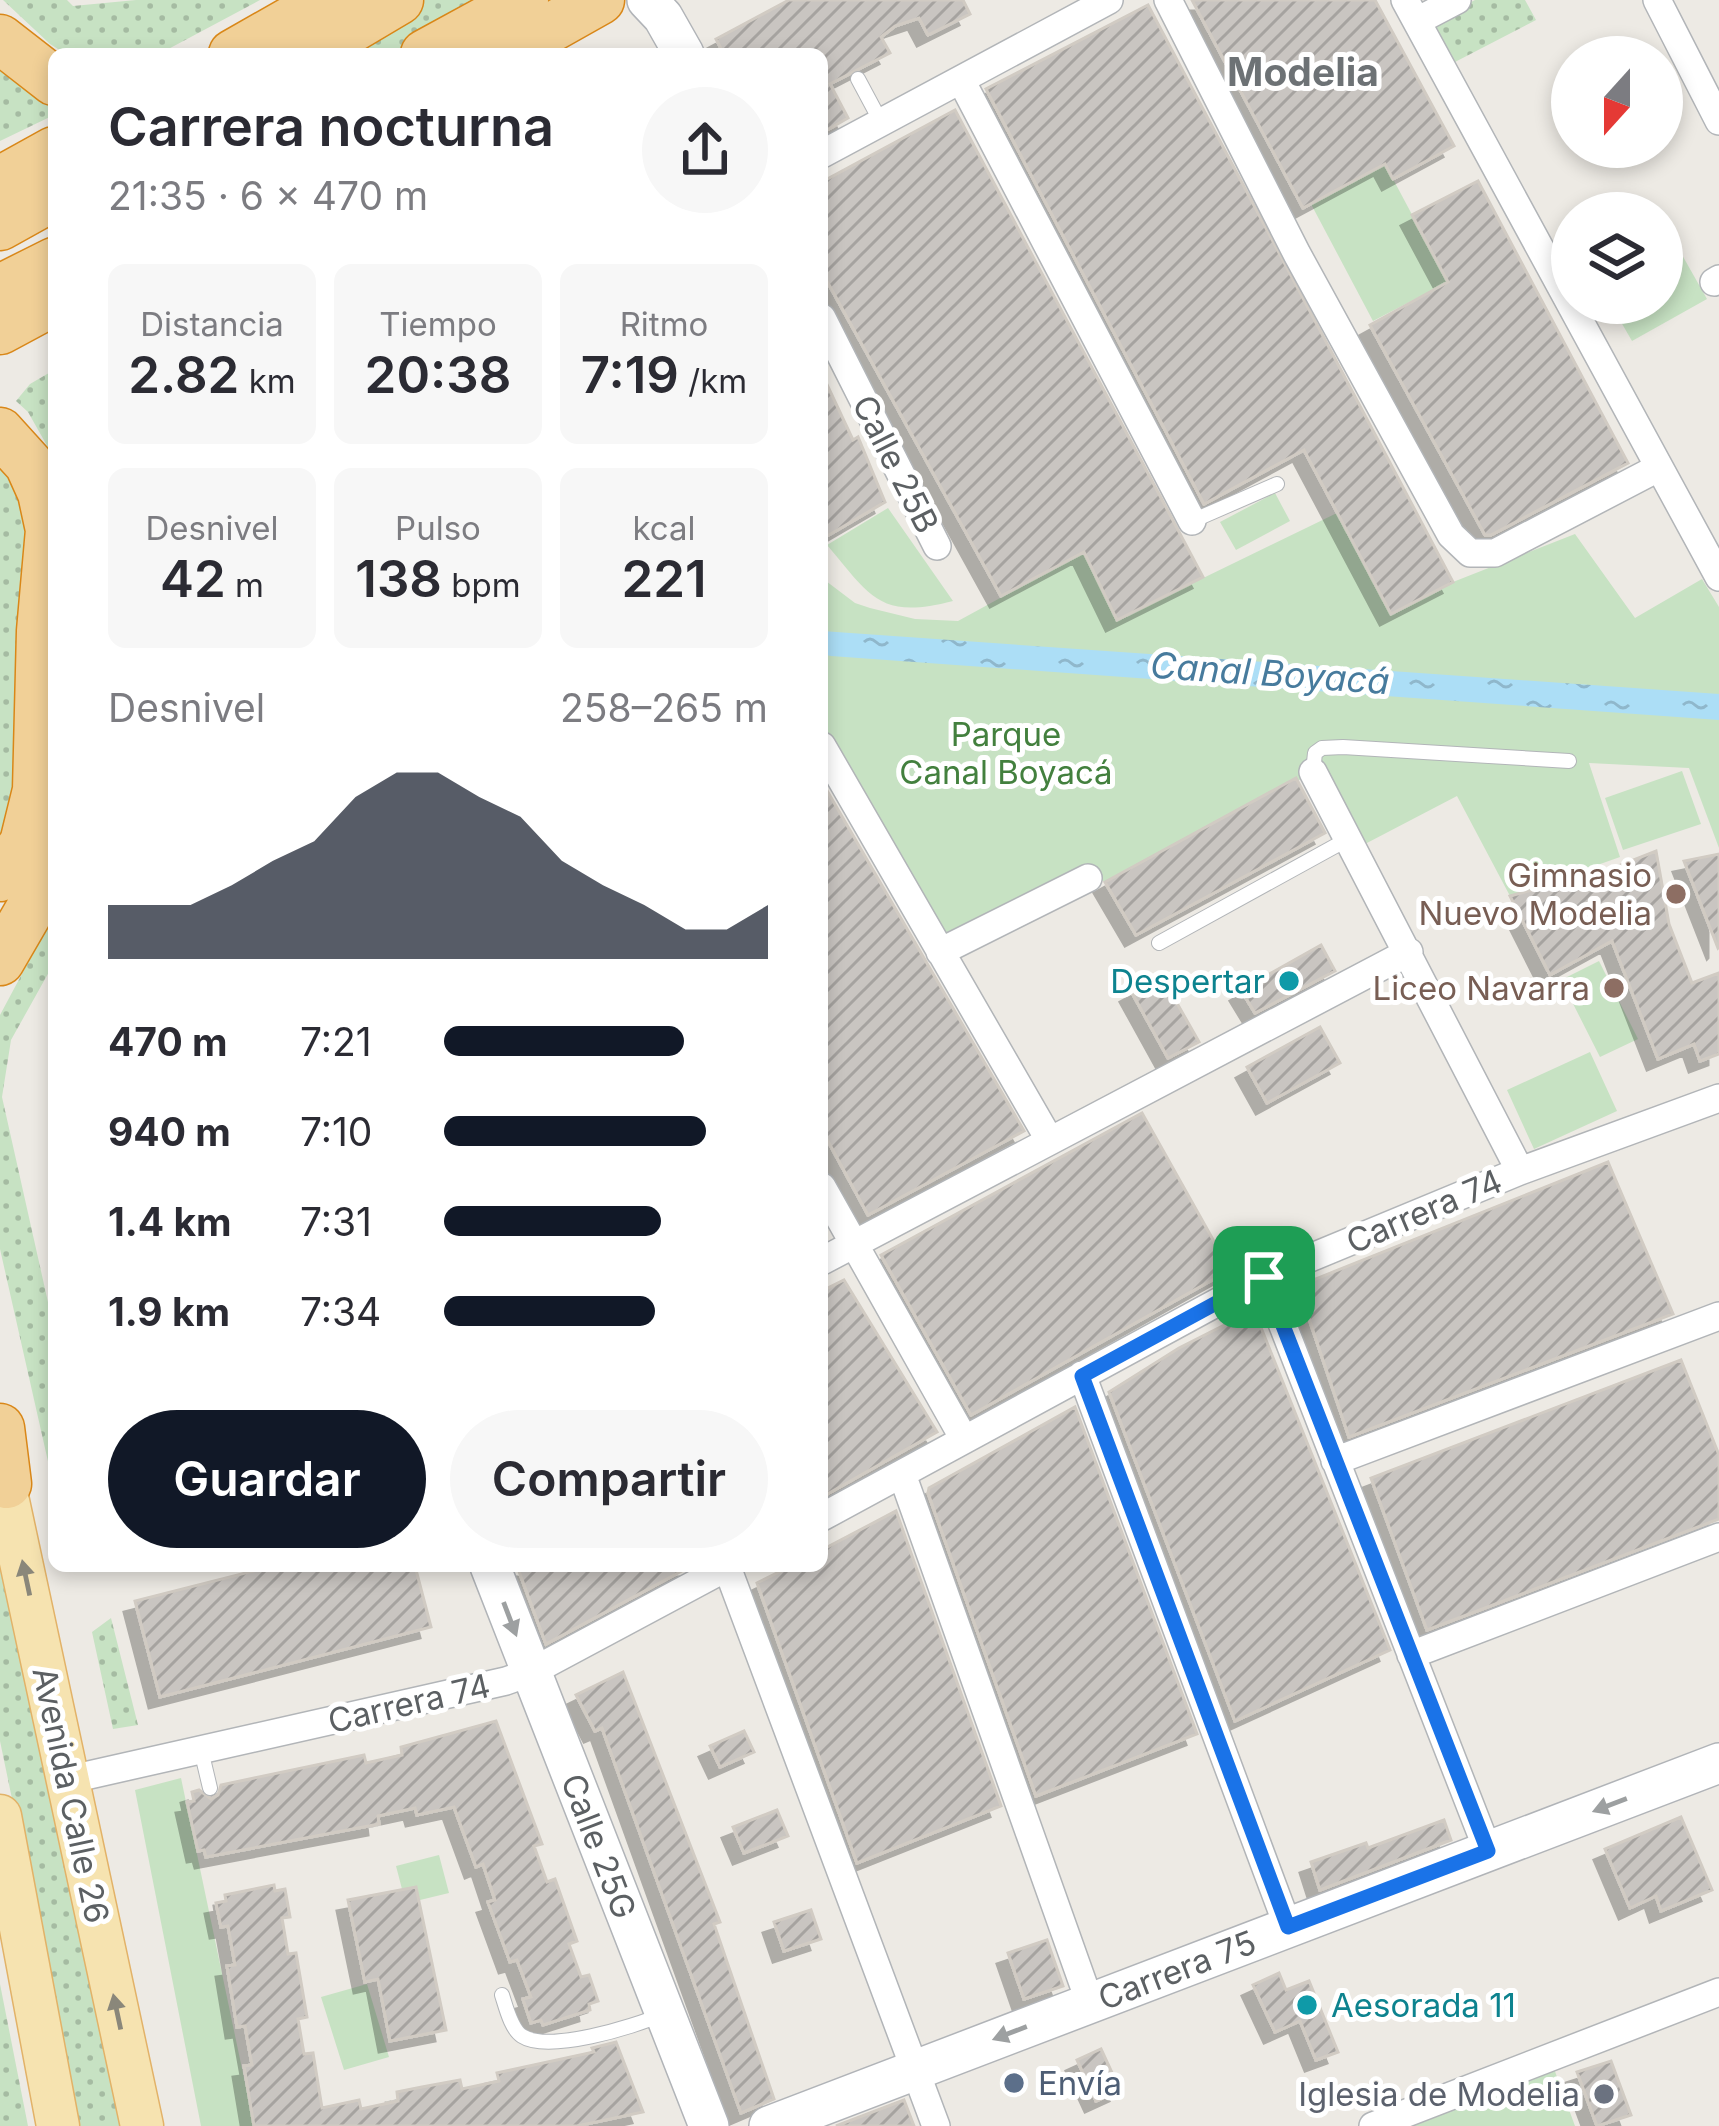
<!DOCTYPE html>
<html lang="es">
<head>
<meta charset="utf-8">
<style>
	body { margin:0; font-family:Inter,sans-serif; background:#f7f7f7; color:#2b2b33; height:100vh; display:flex; flex-direction:column; font-size:45px; white-space:nowrap }
	* { box-sizing:border-box; margin:0 }
	p { font-size:39px; color:#7c7c81 }
	.icon { flex:none; width:66px; height:66px; fill:none; stroke:currentColor; stroke-width:2; stroke-linecap:round; stroke-linejoin:round }
	.map { position:relative; flex:1; overflow:hidden }
	.details { position:absolute; left:48px; top:48px; width:780px; height:1524px; display:flex; flex-direction:column; background:#fff; border-radius:18px; box-shadow:0 6px 18px #0003 }
	.details>* { flex:none }
	.needle { width:78px; rotate:201deg }
	.fabs { position:absolute; left:1551px; top:36px; display:grid; gap:24px }
	.fabs a { display:grid; place-items:center; width:132px; height:132px; border-radius:50%; background:#fff; box-shadow:0 6px 18px #0003; font-size:60px }
	.pin { position:absolute; display:grid; place-items:center; width:102px; height:102px; color:#fff; margin:-51px; border-radius:24px; box-shadow:0 6px 18px #0006 }
	.round { display:grid; place-items:center; flex:none; width:126px; height:126px; border-radius:63px; background:#f7f7f7 }
	.summary { display:flex; align-items:center; justify-content:space-between; height:204px; padding:0 60px }
	h1 { font-size:54px; font-weight:600; line-height:90px }
	.metrics { display:grid; grid-template-columns:repeat(3,1fr); gap:18px; height:204px; padding:12px 60px }
	.metrics div { display:grid; align-content:center; border-radius:18px; background:#f7f7f7; text-align:center }
	.metrics b { font-size:51px; font-weight:600 }
	.metrics small { font-size:33px; font-weight:400 }
	.metrics p { font-size:33px }
	.chart { height:336px; padding:24px 60px }
	.chart p { display:flex; justify-content:space-between }
	.chart svg { width:100%; height:216px; margin-top:12px; fill:#111827; opacity:.7 }
	.primary-button { display:flex; gap:24px; margin-top:auto; padding:24px 60px }
	.primary-button a { flex:1; height:138px; border-radius:72px; background:#111827; color:#fff; font-size:48px; font-weight:600; line-height:138px; text-align:center }
	.primary-button a+a { background:#f7f7f7; color:#2b2b33 }
	ul { padding:0 60px; list-style:none; font-size:39px }
	li { display:grid; grid-template-columns:192px 144px 1fr; align-items:center; height:90px }
	li i { height:30px; border-radius:15px; background:#111827 }
	.map>svg:first-child { display:block }
	.grass { fill:url(#grass-dots) }
	.green { fill:#c7e2c3 }
	.water { fill:url(#water-ripples) }
	.building { fill:url(#building-hatch); stroke:#d1cbc3; stroke-width:3; filter:url(#shadow) }
	.lines { fill:none; stroke-linecap:round; stroke-linejoin:round }
	.lane-casing { stroke:#b2b5b8; stroke-width:16 }
	.street-casing { stroke:#b2b5b8; stroke-width:30 }
	.secondary-casing { stroke:#b1b4b8; stroke-width:42 }
	.primary-casing { stroke:#e2b268; stroke-width:45 }
	.highway-casing { stroke:#d98718; stroke-width:51 }
	.lane { stroke:#fff; stroke-width:14 }
	.street { stroke:#fff; stroke-width:27 }
	.secondary { stroke:#fff; stroke-width:39 }
	.primary { stroke:#f6e3b0; stroke-width:42 }
	.highway { stroke:#f1d097; stroke-width:48 }
	.oneway { fill:#8a877a }
	.oneway2 { fill:#9da0a1 }
	.route-casing { stroke:#fff; stroke-width:24 }
	.route { stroke:#1a73e8; stroke-width:15 }
	.education-dot { fill:#8d6e63; stroke:#fff; stroke-width:4.5 }
	.culture-dot { fill:#0f9aa8; stroke:#fff; stroke-width:4.5 }
	.service-dot { fill:#5c6f8a; stroke:#fff; stroke-width:4.5 }
	.worship-dot { fill:#6b7280; stroke:#fff; stroke-width:4.5 }
	.labels { text-anchor:middle; dominant-baseline:central; stroke-width:10; stroke-linejoin:round; paint-order:stroke }
	.street-label { font-size:33px; fill:#5c6063; stroke:#fff }
	.park-label { font-size:33px; fill:#43803e; stroke:#fff }
	.education-label { font-size:33px; fill:#785e54; stroke:#fff; text-anchor:end }
	.culture-label { font-size:33px; fill:#0d838f; stroke:#fff; text-anchor:end }
	.service-label { font-size:33px; fill:#4e5e75; stroke:#fff; text-anchor:start }
	.worship-label { font-size:33px; fill:#5b616d; stroke:#fff; text-anchor:end }
	.water-label { font-size:36px; font-style:italic; fill:#477b9d; stroke:#fff }
	.quarter-label { font-size:39px; font-weight:bold; fill:#6d7275; stroke:#fff }
</style>
</head>
<body>
<div class="map">
<svg width="1719" height="2126" viewBox="0 0 1719 2126">
	<defs>
		<pattern id="grass-dots" width="8" height="8" patternUnits="userSpaceOnUse" patternTransform="scale(3)"><rect width="8" height="8" fill="#c7e2c3"/><path d="M2 2h.1M6 6h.1" fill="none" stroke="#a5bba2" stroke-width="1.8" stroke-linecap="round"/></pattern>
		<pattern id="water-ripples" width="26" height="14" patternUnits="userSpaceOnUse" patternTransform="scale(3)"><rect width="26" height="14" fill="#acdef6"/><path d="M2 4q2-2 4 0t4 0M15 11q2-2 4 0t4 0" fill="none" stroke="#8fb7cb"/></pattern>
		<pattern id="building-hatch" width="6" height="6" patternUnits="userSpaceOnUse" patternTransform="scale(3)"><rect width="6" height="6" fill="#c9c5c1"/><path d="M-1 1l2-2M0 6l6-6M5 7l2-2" fill="none" stroke="#a6a3a0"/></pattern>
		<filter id="shadow"><feDropShadow dx="-11" dy="11" stdDeviation="0" flood-color="#0004"/></filter>
	</defs>
	<rect width="100%" height="100%" fill="#edeae4"/>
	<path class="grass" d="M 3,0 L 67,0 L 73,6 L 136,0 L 260,0 L 159,54 L 66,54 L 50,44 Z
		M 425,0 L 505,0 L 405,54 L 329,54 Z
		M 1475,0 L 1525,0 L 1536,20 L 1455,62 L 1433,22 Z
		M 0,64 L 54,98 L 54,115 L 0,141 Z
		M 54,370 L 54,458 L 28,412 L 16,401 L 30,384 Z
		M 0,455 L 31,510 L 15,798 L 0,842 Z
		M 54,914 L 54,963 L 11,1040 L 2,1097 L 54,1329 L 54,1488 L 0,1249 L 0,1015 Z
		M 0,1551 L 130,2126 L 72,2126 L 38,1924 L 0,1741 Z
		M 111,1618 L 138,1725 L 113,1729 L 92,1632 Z
		M 0,1984 L 28,2126 L 0,2126 Z"/>
	<path class="green" d="M 1385,164 L 1448,282 L 1373,321 L 1311,204 Z
		M 1673,239 L 1707,299 L 1632,341 L 1610,303 L 1662,303 L 1662,245 Z
		M 1275,493 L 1290,521 L 1236,550 L 1220,522 Z
		M 888,508 L 953,601 C 880,620 871,597 827,545 Z
		M 1337,513 L 1392,614 L 1453,582 L 1575,534 L 1635,618 L 1702,579 L 1719,607 L 1719,848 L 1689,768 L 1589,763 L 1620,857 L 1510,896 L 1457,796 L 1365,844 L 1324,767 L 1105,882 L 1085,870 L 946,940 L 822,730 L 822,578 L 855,603 L 870,608 L 915,619 L 958,621 L 1084,552 L 1117,620 Z
		M 1682,771 L 1701,824 L 1623,850 L 1605,798 Z
		M 1599,961 L 1638,1039 L 1600,1057 L 1561,980 Z
		M 1590,1052 L 1617,1111 L 1534,1149 L 1507,1090 Z
		M 181,1778 L 254,2126 L 201,2126 L 135,1790 Z
		M 439,1855 L 449,1893 L 420,1900 L 416,1887 L 402,1889 L 396,1866 Z
		M 367,1984 L 389,2057 L 344,2070 L 321,1997 Z
		M 1553,2066 L 1575,2126 L 1401,2126 Z"/>
	<path class="water" d="M 822,631 L 1719,694 L 1719,720 L 831,656 L 822,654 Z"/>
	<path class="building" d="M 789,0 L 963,0 L 970,14 L 928,35 L 919,18 L 895,26 L 881,37 L 890,53 L 830,84 L 848,118 L 822,133 L 822,54 L 724,54 L 716,39 Z
		M 1192,0 L 1375,0 L 1454,146 L 1393,179 L 1385,164 L 1303,208 Z
		M 1148,5 L 1453,582 L 1391,614 L 1304,450 L 1204,504 L 986,89 Z
		M 955,110 L 1203,577 L 1117,620 L 1084,552 L 1001,596 L 822,272 L 822,182 Z
		M 1478,181 L 1628,463 L 1491,535 L 1485,535 L 1370,325 L 1448,282 L 1412,215 Z
		M 822,374 L 853,440 L 858,437 L 885,502 L 822,539 Z
		M 1296,778 L 1325,833 L 1136,935 L 1105,882 Z
		M 822,782 L 1024,1131 L 868,1215 L 822,1130 Z
		M 1656,851 L 1669,924 L 1692,983 L 1719,973 L 1719,1054 L 1700,1061 L 1694,1044 L 1658,1059 L 1612,941 L 1550,975 L 1510,896 L 1583,876 L 1583,880 Z
		M 1719,854 L 1719,947 L 1718,948 L 1684,861 Z
		M 1321,945 L 1335,971 L 1255,1013 L 1241,990 Z
		M 1161,975 L 1199,1042 L 1168,1058 L 1131,991 Z
		M 1320,1027 L 1340,1063 L 1267,1103 L 1247,1067 Z
		M 1142,1113 L 1230,1270 L 971,1415 L 881,1255 Z
		M 1608,1162 L 1673,1314 L 1349,1437 L 1298,1286 Z
		M 844,1280 L 937,1432 L 822,1497 L 822,1291 Z
		M 1254,1310 L 1390,1650 L 1235,1721 L 1109,1392 L 1179,1348 Z
		M 1681,1360 L 1719,1455 L 1719,1519 L 1427,1630 L 1371,1478 Z
		M 1075,1407 L 1197,1734 L 1036,1796 L 928,1493 L 929,1488 Z
		M 896,1511 L 1001,1806 L 857,1863 L 757,1583 L 791,1566 L 822,1566 L 822,1550 Z
		M 273,1566 L 415,1566 L 431,1627 L 160,1697 L 135,1601 Z
		M 517,1566 L 691,1566 L 546,1644 Z
		M 623,1672 L 720,1922 L 714,1924 L 774,2099 L 741,2113 L 602,1728 L 595,1731 L 576,1695 Z
		M 496,1721 L 542,1844 L 534,1846 L 547,1882 L 555,1879 L 577,1941 L 569,1944 L 581,1977 L 589,1975 L 598,2001 L 589,2004 L 590,2010 L 543,2025 L 541,2020 L 531,2023 L 523,1999 L 531,1997 L 517,1960 L 510,1962 L 488,1902 L 495,1900 L 483,1864 L 476,1867 L 454,1807 L 417,1815 L 415,1808 L 378,1816 L 379,1824 L 206,1857 L 204,1850 L 198,1851 L 187,1802 L 194,1801 L 192,1792 L 199,1790 L 211,1799 L 218,1795 L 221,1785 L 364,1755 L 366,1763 L 402,1755 L 401,1747 Z
		M 744,1731 L 754,1752 L 720,1767 L 710,1746 Z
		M 777,1810 L 788,1836 L 744,1853 L 733,1827 Z
		M 1681,1817 L 1712,1890 L 1661,1911 L 1656,1896 L 1630,1908 L 1605,1849 Z
		M 1444,1820 L 1451,1840 L 1320,1890 L 1311,1862 L 1366,1843 L 1368,1848 Z
		M 274,1885 L 275,1891 L 285,1889 L 290,1917 L 282,1918 L 288,1954 L 296,1953 L 307,2017 L 298,2019 L 304,2054 L 313,2053 L 322,2108 L 359,2100 L 361,2109 L 398,2101 L 397,2092 L 422,2087 L 460,2080 L 462,2089 L 499,2081 L 497,2073 L 594,2052 L 592,2048 L 616,2042 L 643,2112 L 577,2126 L 254,2126 L 244,2066 L 252,2065 L 245,2026 L 237,2027 L 227,1966 L 235,1965 L 228,1926 L 221,1927 L 216,1903 L 226,1901 L 225,1895 Z
		M 416,1887 L 446,2030 L 390,2041 L 378,1979 L 365,1982 L 348,1900 Z
		M 811,1910 L 821,1939 L 784,1951 L 774,1922 Z
		M 1047,1940 L 1063,1986 L 1024,1999 L 1008,1953 Z
		M 1279,1973 L 1286,1990 L 1309,1981 L 1338,2052 L 1316,2060 L 1300,2021 L 1275,2032 L 1253,1985 Z
		M 1101,2049 L 1120,2090 L 1096,2101 L 1077,2060 Z
		M 1611,2061 L 1631,2115 L 1597,2126 L 1577,2072 Z
		M 904,2100 L 914,2126 L 836,2126 Z"/>
	<g class="lines">
		<defs>
			<path id="lane" d="M 858,79 L 881,122
				M 1192,521 L 1277,484
				M 1313,772 L 1315,753 L 1322,748 L 1343,747 L 1569,761
				M 1159,943 L 1348,839
				M 201,1750 L 210,1788
				M 502,1995 C 506,2007 511,2029 522,2036 C 548,2053 634,2027 660,2015"/>
			<path id="street" d="M 1168,0 L 1297,254 L 1451,535 L 1470,553 L 1495,553 L 1658,468
				M 1405,0 L 1719,577
				M 1657,0 L 1719,121
				M 1417,21 L 1457,0
				M 961,80 L 1192,521
				M 822,154 L 1109,0
				M 1714,282 L 1719,279
				M 822,318 L 937,546
				M 822,746 L 1050,1141
				M 1313,772 L 1520,1171
				M 940,952 L 1088,878
				M 822,1187 L 964,1439
				M 822,1261 L 1409,952
				M 1264,1277 L 1488,1851
				M 1082,1375 L 1288,1927
				M 1335,1461 L 1719,1316
				M 902,1474 L 1090,2003
				M 822,1517 L 1264,1277 L 1520,1171 L 1719,1098
				M 727,1567 L 936,2126
				M 1411,1655 L 1719,1537
				M 67,1780 L 506,1681 L 531,1672 L 729,1566
				M 1373,2126 L 1719,1992"/>
			<path id="secondary" d="M 647,0 L 663,17 L 684,54
				M 490,1566 L 709,2126
				M 769,2126 L 1719,1763"/>
			<path id="primary" d="M 0,1464 L 142,2126
				M 0,1816 L 58,2126"/>
			<path id="highway" d="M 0,39 L 54,81
				M 233,54 L 328,0
				M 308,54 L 399,0
				M 425,54 L 524,0
				M 504,54 L 600,0
				M 0,181 L 54,151
				M 0,226 L 54,196
				M 0,289 L 54,262
				M 0,330 L 54,301
				M 0,432 L 29,464 L 42,493 L 50,530 L 41,631 L 37,790 L 24,843 L 0,877
				M 0,961 L 54,868
				M 0,1428 L 7,1484"/>
		</defs>
		<use href="#lane" class="lane-casing"/>
		<use href="#street" class="street-casing"/>
		<use href="#secondary" class="secondary-casing"/>
		<use href="#primary" class="primary-casing"/>
		<use href="#highway" class="highway-casing"/>
		<use href="#lane" class="lane"/>
		<use href="#street" class="street"/>
		<use href="#secondary" class="secondary"/>
		<use href="#primary" class="primary"/>
		<use href="#highway" class="highway"/>
	</g>
	<defs><path id="oneway-solid" d="M-6-.8H1V-3.2L6.5 0L1 3.2V.8H-6Z" transform="scale(3)"/></defs>
	<g class="oneway">
		<use href="#oneway-solid" transform="translate(26 1578) rotate(-102)"/>
		<use href="#oneway-solid" transform="translate(117 2012) rotate(-102)"/>
	</g>
	<g class="oneway2">
		<use href="#oneway-solid" transform="translate(510 1619) rotate(69)"/>
		<use href="#oneway-solid" transform="translate(1610 1805) rotate(159)"/>
		<use href="#oneway-solid" transform="translate(1010 2033) rotate(159)"/>
	</g>
	<g class="lines">
		<defs>
			<path id="route" d="M 1264,1277 L 1488,1851 L 1288,1927 L 1082,1376 Z"/>
		</defs>
		<use href="#route" class="route-casing"/>
		<use href="#route" class="route"/>
	</g>
	<g class="education-dot">
		<circle cx="1676" cy="894" r="12"/>
		<circle cx="1614" cy="988" r="12"/>
	</g>
	<g class="culture-dot">
		<circle cx="1289" cy="981" r="12"/>
		<circle cx="1307" cy="2005" r="12"/>
	</g>
	<circle class="service-dot" cx="1014" cy="2083" r="12"/>
	<circle class="worship-dot" cx="1604" cy="2094" r="12"/>
	<g class="labels">
		<g class="street-label">
			<text transform="translate(896 464) rotate(63)">Calle 25B</text>
			<text transform="translate(1424 1211) rotate(-23)">Carrera 74</text>
			<text transform="translate(409 1703) rotate(-13)">Carrera 74</text>
			<text transform="translate(71 1795) rotate(78)">Avenida Calle 26</text>
			<text transform="translate(599 1846) rotate(69)">Calle 25G</text>
			<text transform="translate(1177 1970) rotate(-21)">Carrera 75</text>
		</g>
		<g class="park-label">
			<text x="1006" y="734">Parque<tspan x="1006" dy="38">Canal Boyacá</tspan></text>
		</g>
		<g class="education-label">
			<text x="1652" y="875">Gimnasio<tspan x="1652" dy="38">Nuevo Modelia</tspan></text>
			<text x="1590" y="988">Liceo Navarra</text>
		</g>
		<g class="culture-label">
			<text x="1265" y="981">Despertar</text>
			<text x="1331" y="2005" text-anchor="start">Aesorada 11</text>
		</g>
		<g class="service-label">
			<text x="1038" y="2083">Envía</text>
		</g>
		<g class="worship-label">
			<text x="1580" y="2094">Iglesia de Modelia</text>
		</g>
		<g class="water-label">
			<text transform="translate(1270 673) rotate(4)">Canal Boyacá</text>
		</g>
		<g class="quarter-label">
			<text x="1303" y="71">Modelia</text>
		</g>
	</g>
</svg>
<div class="fabs">
<a><svg class="needle" viewBox="-14 -14 28 28"><path d="M0-13l5 13h-10z" fill="#e53935"/><path d="M0 13l5-13h-10z" fill="#7c7c81"/></svg></a>
<a><svg class="icon" aria-label="layers" viewBox="0 0 24 24"><path d="M12 4l9 5-9 5-9-5zM3 14l9 5 9-5"/></svg></a>
</div>
<div class="pin" style="left:1264px;top:1277px;background:#1e9e55"><svg class="icon" aria-label="arrive" viewBox="0 0 24 24"><path d="M6 21V4h12l-3 4 3 4H6"/></svg></div>
<section class="details">
<div class="summary"><div><h1>Carrera nocturna</h1><p>21:35 · 6 × 470 m</p></div><a class="round"><svg class="icon" aria-label="share" viewBox="0 0 24 24"><path d="M12 15V3M7 8l5-5 5 5M5 13v7h14v-7"/></svg></a></div>
<div class="metrics">
<div><p>Distancia</p><b>2.82<small> km</small></b></div>
<div><p>Tiempo</p><b>20:38</b></div>
<div><p>Ritmo</p><b>7:19<small> /km</small></b></div>
</div>
<div class="metrics">
<div><p>Desnivel</p><b>42<small> m</small></b></div>
<div><p>Pulso</p><b>138<small> bpm</small></b></div>
<div><p>kcal</p><b>221</b></div>
</div>
<div class="chart"><p><span>Desnivel</span>258–265 m</p>
<svg viewBox="0 0 160 44" preserveAspectRatio="none"><path d="M0 44V33L10 33L20 33L30 29L40 24L50 20L60 11L70 6L80 6L90 11L100 15L110 24L120 29L130 33L140 38L150 38L160 33V44z"/></svg>
</div>
<ul>
<li><b>470 m</b>7:21<i style="width:74%"></i></li>
<li><b>940 m</b>7:10<i style="width:81%"></i></li>
<li><b>1.4 km</b>7:31<i style="width:67%"></i></li>
<li><b>1.9 km</b>7:34<i style="width:65%"></i></li>
</ul>
<div class="primary-button"><a>Guardar</a><a>Compartir</a></div>
</section>
</div>
</body>
</html>
